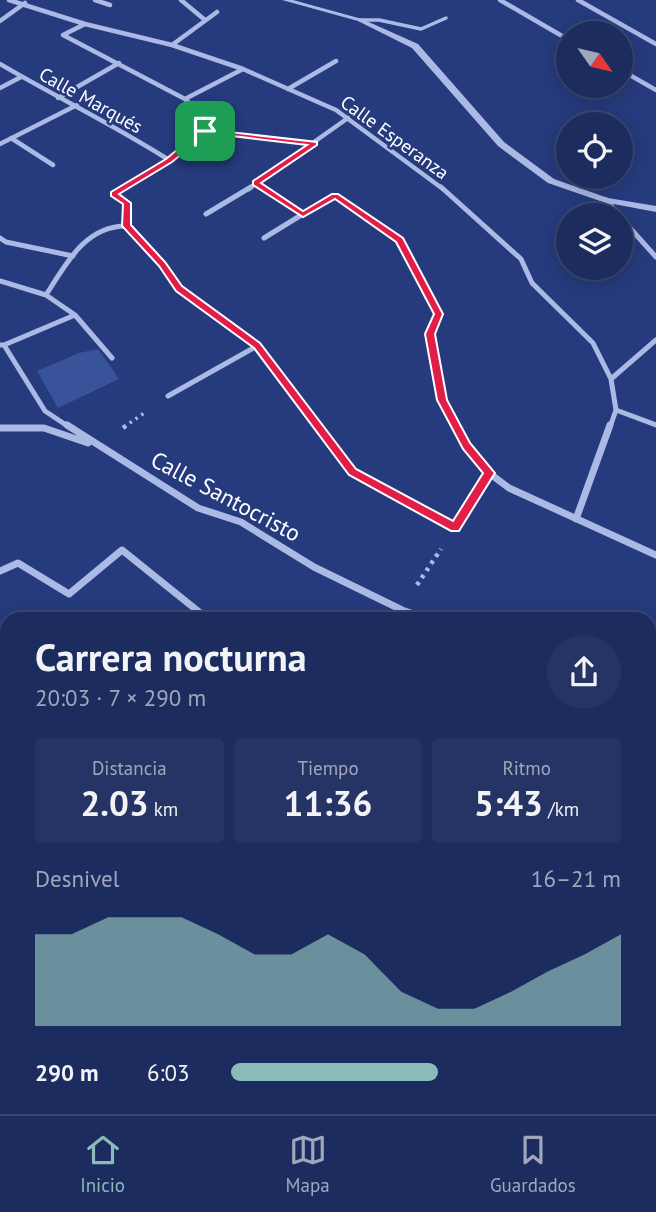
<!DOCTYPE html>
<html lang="es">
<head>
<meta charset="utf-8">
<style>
	body { margin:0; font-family:"PT Sans",sans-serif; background:#253464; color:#f1f3f6; height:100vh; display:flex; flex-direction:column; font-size:26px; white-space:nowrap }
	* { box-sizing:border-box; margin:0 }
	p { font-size:23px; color:#a0a7bc }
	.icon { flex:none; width:38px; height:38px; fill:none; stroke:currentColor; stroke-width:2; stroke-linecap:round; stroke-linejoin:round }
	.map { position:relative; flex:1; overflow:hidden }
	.drawer { position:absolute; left:0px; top:612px; width:656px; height:502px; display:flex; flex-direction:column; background:#1c2c5e; border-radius:21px 21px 0 0; box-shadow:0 4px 18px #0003,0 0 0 2px #3a4873 }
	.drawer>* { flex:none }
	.needle { width:46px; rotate:124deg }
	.fabs { position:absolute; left:556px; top:21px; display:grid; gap:14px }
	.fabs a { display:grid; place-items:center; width:77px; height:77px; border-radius:50%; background:#1c2c5e; box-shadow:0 4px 18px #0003,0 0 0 2px #3a4873; font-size:35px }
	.pin { position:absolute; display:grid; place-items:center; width:60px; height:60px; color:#fff; margin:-30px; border-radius:14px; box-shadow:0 4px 10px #0006 }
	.round { display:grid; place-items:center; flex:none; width:74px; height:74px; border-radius:37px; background:#253464 }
	.head { display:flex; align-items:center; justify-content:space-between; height:119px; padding:0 35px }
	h1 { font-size:38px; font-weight:700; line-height:52px }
	.figures { display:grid; grid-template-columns:repeat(3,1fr); gap:10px; height:119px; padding:7px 35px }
	.figures div { display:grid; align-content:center; border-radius:7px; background:#253464; text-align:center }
	.figures b { font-size:35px; font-weight:700 }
	.figures small { font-size:19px; font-weight:400 }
	.figures p { font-size:19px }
	.chart { height:196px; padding:14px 35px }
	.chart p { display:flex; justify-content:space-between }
	.chart svg { width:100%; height:126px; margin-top:7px; fill:#8bbbb9; opacity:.7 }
	ul { padding:0 35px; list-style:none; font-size:23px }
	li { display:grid; grid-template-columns:112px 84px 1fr; align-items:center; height:52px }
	li i { height:18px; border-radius:9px; background:#8bbbb9 }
	.tabs { display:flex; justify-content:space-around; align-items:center; height:98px; border-top:2px solid #3a4873; background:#1c2c5e; font-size:19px; color:#a0a7bc }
	.tabs a { display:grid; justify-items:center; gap:4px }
	.tabs .active { color:#8bbbb9 }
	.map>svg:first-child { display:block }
	.green { fill:#39539b }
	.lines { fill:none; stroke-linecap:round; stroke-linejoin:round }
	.path-far2 { stroke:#abbae5; stroke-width:2.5; stroke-dasharray:2.5 3.5; stroke-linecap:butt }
	.path-far1 { stroke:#abbae5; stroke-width:3.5; stroke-dasharray:2.5 4.5; stroke-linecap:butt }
	.path { stroke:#abbae5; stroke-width:4.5; stroke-dasharray:3.5 5; stroke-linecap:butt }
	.service { stroke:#abbae5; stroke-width:3.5 }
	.minor-far3 { stroke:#abbae5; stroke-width:4.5 }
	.minor-far2 { stroke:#abbae5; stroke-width:5 }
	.minor-far1 { stroke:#abbae5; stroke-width:7 }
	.minor { stroke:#abbae5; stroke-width:9 }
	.tertiary { fill:#abbae5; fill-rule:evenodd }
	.route { fill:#e11d48; stroke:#fff; stroke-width:2; fill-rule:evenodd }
	.labels { text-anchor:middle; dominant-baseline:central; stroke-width:5; stroke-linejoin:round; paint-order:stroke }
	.far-street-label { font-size:19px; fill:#fff; stroke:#263b7d }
	.street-label { font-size:23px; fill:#fff; stroke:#263b7d }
</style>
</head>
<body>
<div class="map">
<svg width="656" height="1114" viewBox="0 0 656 1114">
	<rect width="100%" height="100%" fill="#263b7d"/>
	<path class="green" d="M 98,349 L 119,379 L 58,408 L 37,371 L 79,353 Z"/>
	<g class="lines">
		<path class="path-far2" d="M 230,135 L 270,140"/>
		<path class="path-far1" d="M 124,427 L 147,411"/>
		<path class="path" d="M 123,428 L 127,425
			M 417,585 L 441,549"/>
		<path class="service" d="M 360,20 L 379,20 L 421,29 L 446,18"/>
		<path class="minor-far3" d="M 9,0 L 85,24 L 172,45 L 243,69 L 336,110 L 443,189
			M 95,0 L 110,5
			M 181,0 L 205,20
			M 500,0 L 569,40
			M 578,0 L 656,44
			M 0,21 L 25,3
			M 85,24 L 63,35 L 185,99
			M 172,45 L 217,12
			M 0,64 C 56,97 114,125 169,160
			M 621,70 L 656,90
			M 0,88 L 21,77
			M 288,89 L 336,61
			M 58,98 L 119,63
			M 11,138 L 53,165
			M 0,144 L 77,105
			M 123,189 L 169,160 L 205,131 L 191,124 L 194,107 L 185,99 L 243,69
			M 249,189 L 256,183
			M 264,189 L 256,183 L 348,118"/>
		<path class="minor-far2" d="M 262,187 L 303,214 L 335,196 L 400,240 L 439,314 L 430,334 L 442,400 L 456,427
			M 441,187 L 521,259 L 532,283 L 593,343 L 611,379 L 616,410 L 610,427
			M 606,200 L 619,215
			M 206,214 L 251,187
			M 621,218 L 656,257
			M 126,226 L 162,264 L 179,288 L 257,346 L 318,427
			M 0,238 L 6,242 L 73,256
			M 264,238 L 303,214
			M 0,281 L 46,295 L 75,315 L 4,345
			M 46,295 C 66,264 85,226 126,226 L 127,203 L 114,194 L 126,187
			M 75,315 L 112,358
			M 0,345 L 4,345 L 45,411 L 69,427
			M 611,379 L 656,340
			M 168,396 L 257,346
			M 616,410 L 656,425"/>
		<path class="minor-far1" d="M 67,425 L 198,508 L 241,522 L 314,567 L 402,610 L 430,620
			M 317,425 L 352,472 L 395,497
			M 0,428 L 44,428 L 88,443
			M 489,473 L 509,488 L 656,555
			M 576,519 L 610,425
			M 455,528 L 489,473 L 466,446 L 455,425
			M 0,571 L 18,563 L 69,594 L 122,550 L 209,620
			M 649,666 L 656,666
			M 649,687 L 656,700"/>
		<path class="minor" d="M 0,765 L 7,770
			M 649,854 L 656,851
			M 649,1084 L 656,1075
			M 186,1108 L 187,1114
			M 71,1114 L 80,1108
			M 628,1114 L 632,1108"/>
		<path class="tertiary" d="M 282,0 L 293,0 L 362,19 L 418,44 L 504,142 L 554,179 L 608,198 L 656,206 L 656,212 L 603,202 L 548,183 L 498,146 L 412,48 L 358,21 Z"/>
	</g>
	<path class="route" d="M 202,129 L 317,142 L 317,145 L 261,183 L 303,211 L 332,194 L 338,194 L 403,238 L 443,314 L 435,334 L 447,400 L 470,443 L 495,473 L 459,531 L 451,531 L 349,475 L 254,348 L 176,291 L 159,266 L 122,226 L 123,204 L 111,196 L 111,192 L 166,159 ZM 207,133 L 307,145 L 253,181 L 253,185 L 303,217 L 335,199 L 396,242 L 434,314 L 425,334 L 437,400 L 463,449 L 483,473 L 453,521 L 356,469 L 260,343 L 182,286 L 165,262 L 131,225 L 131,203 L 119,194 L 172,162 Z"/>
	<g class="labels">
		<g class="far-street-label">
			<text transform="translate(91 100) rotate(29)">Calle Marqués</text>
			<text transform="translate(395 137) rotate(36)">Calle Esperanza</text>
		</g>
		<g class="street-label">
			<text transform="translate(226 496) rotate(28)">Calle Santocristo</text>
		</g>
	</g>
</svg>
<div class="fabs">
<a><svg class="needle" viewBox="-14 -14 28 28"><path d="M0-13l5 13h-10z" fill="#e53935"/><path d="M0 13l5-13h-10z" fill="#a0a7bc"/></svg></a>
<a><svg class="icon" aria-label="locate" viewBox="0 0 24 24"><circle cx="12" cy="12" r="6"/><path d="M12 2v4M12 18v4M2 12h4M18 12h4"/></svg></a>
<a><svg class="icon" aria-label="layers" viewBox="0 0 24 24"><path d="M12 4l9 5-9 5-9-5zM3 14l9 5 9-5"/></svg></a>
</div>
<div class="pin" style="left:205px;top:131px;background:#1e9e55"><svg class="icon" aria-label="arrive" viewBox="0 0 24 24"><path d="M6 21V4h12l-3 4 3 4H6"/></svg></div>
<section class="drawer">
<div class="head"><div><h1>Carrera nocturna</h1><p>20:03 · 7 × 290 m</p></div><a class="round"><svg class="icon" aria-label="share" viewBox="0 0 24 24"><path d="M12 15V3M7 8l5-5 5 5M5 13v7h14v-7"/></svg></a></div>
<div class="figures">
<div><p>Distancia</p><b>2.03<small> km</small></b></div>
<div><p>Tiempo</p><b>11:36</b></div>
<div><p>Ritmo</p><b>5:43<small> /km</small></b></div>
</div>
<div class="chart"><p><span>Desnivel</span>16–21 m</p>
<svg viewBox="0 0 160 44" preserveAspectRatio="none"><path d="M0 44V12L10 12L20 6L30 6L40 6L50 12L60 19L70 19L80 12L90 19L100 32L110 38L120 38L130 32L140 25L150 19L160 12V44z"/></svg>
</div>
<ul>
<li><b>290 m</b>6:03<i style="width:53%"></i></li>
</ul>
</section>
</div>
<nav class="tabs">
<a class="active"><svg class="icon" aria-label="home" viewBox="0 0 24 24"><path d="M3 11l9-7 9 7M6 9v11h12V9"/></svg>Inicio</a>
<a><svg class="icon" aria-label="map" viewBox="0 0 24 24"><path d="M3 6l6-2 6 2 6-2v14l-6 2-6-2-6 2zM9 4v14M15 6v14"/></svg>Mapa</a>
<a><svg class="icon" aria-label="saved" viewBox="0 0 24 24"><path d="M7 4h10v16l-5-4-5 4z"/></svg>Guardados</a>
</nav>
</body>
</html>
